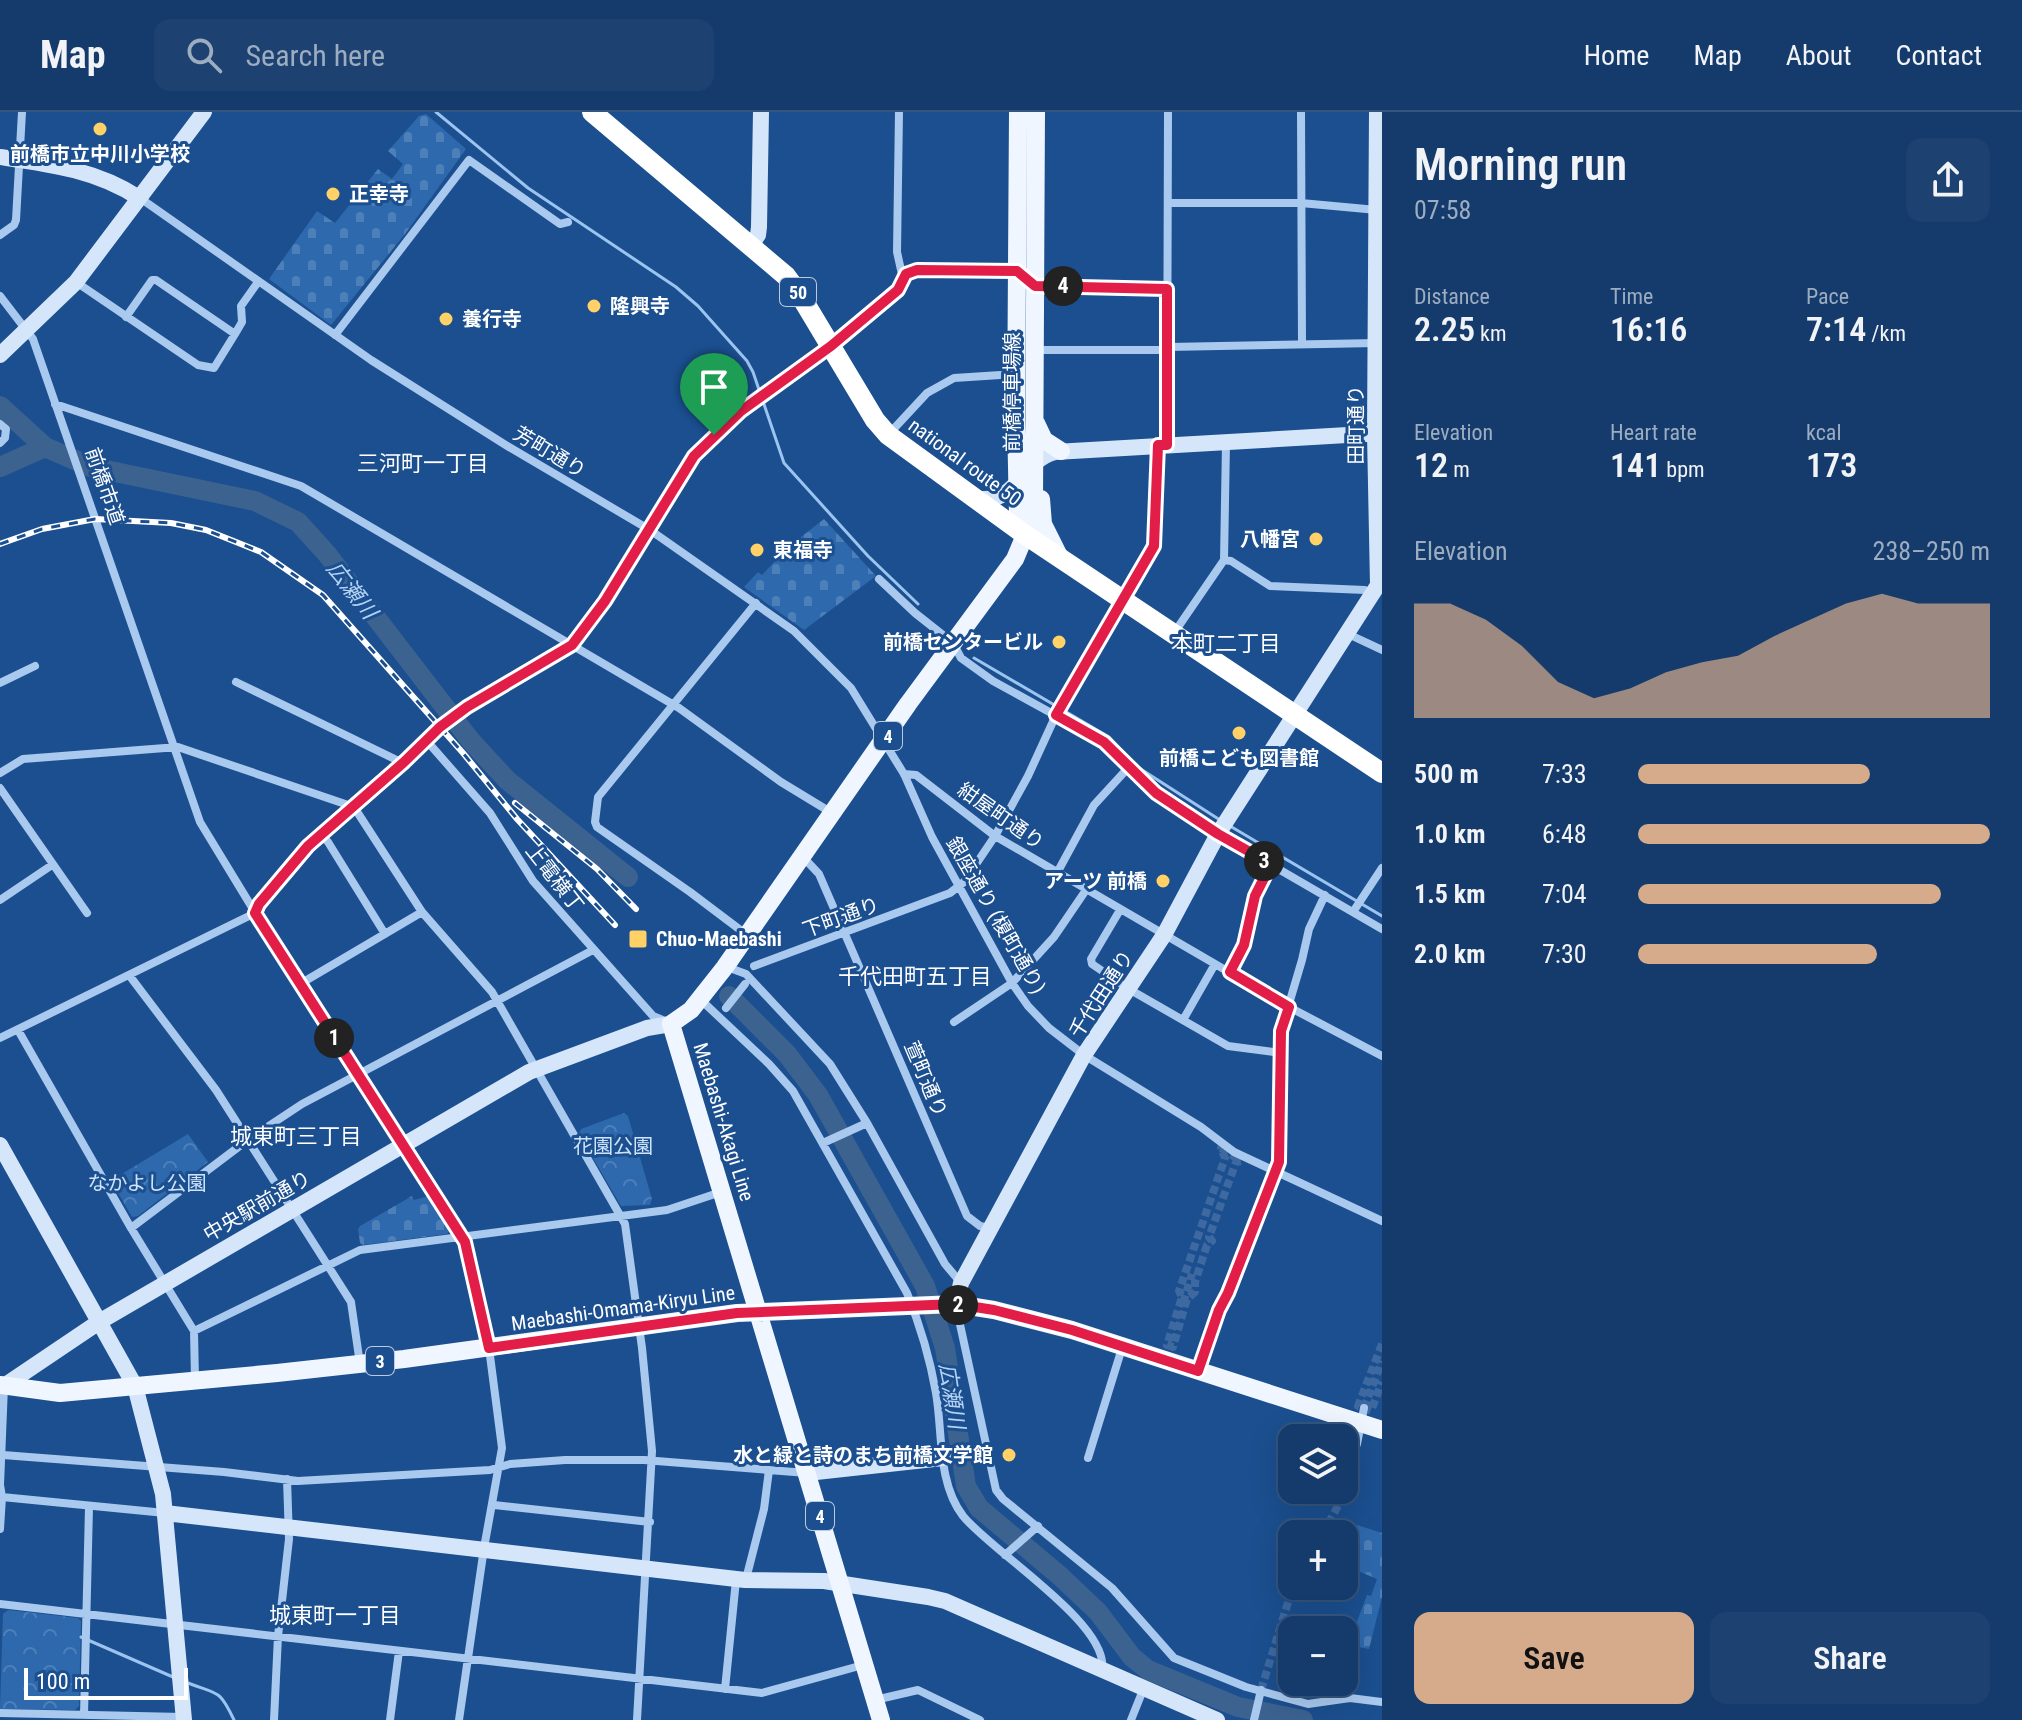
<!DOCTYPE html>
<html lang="en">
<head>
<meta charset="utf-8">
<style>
	body { margin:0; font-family:"Roboto Condensed","Noto Sans JP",sans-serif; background:#1d4271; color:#f1f3f6; height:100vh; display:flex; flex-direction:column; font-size:30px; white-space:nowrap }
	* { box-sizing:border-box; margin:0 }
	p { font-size:26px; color:#9dadc1 }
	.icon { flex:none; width:44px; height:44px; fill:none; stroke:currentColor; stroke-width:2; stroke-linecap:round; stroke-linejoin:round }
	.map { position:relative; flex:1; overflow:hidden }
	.drawer { display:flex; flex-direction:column; background:#143b6b; width:640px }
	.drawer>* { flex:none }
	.buttons { position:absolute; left:1278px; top:1312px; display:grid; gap:16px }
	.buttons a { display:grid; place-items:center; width:80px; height:80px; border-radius:16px; background:#143b6b; box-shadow:0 8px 32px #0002,0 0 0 2px #33557e; font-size:40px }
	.scale { position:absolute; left:24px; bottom:20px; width:164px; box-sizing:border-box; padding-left:8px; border:4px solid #fff; border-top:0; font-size:22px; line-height:28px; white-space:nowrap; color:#fff; -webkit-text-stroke:6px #1b4f8f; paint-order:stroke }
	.pin { position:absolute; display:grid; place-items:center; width:68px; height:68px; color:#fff; margin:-82px -34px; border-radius:50% 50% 50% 0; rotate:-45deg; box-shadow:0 0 8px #0007 }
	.pin .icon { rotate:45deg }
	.km { position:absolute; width:40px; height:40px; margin:-20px; border-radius:50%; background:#222; color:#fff; font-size:22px; line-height:40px; text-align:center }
	.round { display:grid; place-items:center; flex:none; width:84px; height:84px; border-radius:16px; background:#1d4271 }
	.summary { display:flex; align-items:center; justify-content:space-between; height:136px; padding:0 32px }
	h1 { font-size:44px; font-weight:600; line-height:60px }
	.figures { display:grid; grid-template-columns:repeat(3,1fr); gap:12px; height:136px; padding:8px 32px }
	.figures div { display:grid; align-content:center }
	.figures b { font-size:34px; font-weight:600 }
	.figures small { font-size:22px; font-weight:400 }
	.figures p { font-size:22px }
	.chart { height:224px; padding:16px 32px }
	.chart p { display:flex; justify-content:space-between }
	.chart svg { width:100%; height:144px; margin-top:8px; fill:#d6ab8b; opacity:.7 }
	.cta { display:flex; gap:16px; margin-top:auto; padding:16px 32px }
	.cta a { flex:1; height:92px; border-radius:16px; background:#d6ab8b; color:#111; font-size:32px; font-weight:600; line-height:92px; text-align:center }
	.cta a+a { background:#1d4271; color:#f1f3f6 }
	ul { padding:0 32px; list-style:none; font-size:26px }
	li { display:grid; grid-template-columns:128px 96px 1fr; align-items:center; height:60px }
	li i { height:20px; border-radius:10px; background:#d6ab8b }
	header { display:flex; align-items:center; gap:48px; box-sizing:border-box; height:112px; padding:0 40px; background:#143b6b; border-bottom:2px solid #33557e }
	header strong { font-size:38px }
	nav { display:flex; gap:44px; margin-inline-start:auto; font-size:28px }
	.search { width:560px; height:72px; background:#1d4271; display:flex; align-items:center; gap:20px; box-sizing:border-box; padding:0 28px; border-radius:16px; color:#9dadc1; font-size:30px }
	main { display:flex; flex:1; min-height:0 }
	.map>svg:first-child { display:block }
	.forest { fill:url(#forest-crowns) }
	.cemetery { fill:url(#cemetery-stones) }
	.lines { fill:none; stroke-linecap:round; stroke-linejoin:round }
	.stream { stroke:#9cc4f0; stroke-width:3 }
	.river { stroke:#3c6290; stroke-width:20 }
	.street-tunnel { stroke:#3d69a0; stroke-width:8; stroke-dasharray:8 4; stroke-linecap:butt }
	.street { stroke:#a9c9ee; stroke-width:8 }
	.secondary { stroke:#d6e6fa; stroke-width:16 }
	.primary { stroke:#f0f6ff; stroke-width:18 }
	.highway { stroke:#fff; stroke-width:20 }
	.rail-casing { stroke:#fff; stroke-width:6 }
	.rail { stroke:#1b4f8f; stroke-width:3; stroke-dasharray:9; stroke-linecap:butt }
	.route-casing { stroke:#fff; stroke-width:16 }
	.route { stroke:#e11d48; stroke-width:10 }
	.poi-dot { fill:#ffd166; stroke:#1b4f8f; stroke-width:3 }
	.labels { text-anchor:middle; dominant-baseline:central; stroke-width:6; stroke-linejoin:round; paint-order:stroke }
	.shield { fill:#1b4f8f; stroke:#bbcadd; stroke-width:2 }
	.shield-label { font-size:18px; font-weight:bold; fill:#fff }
	.poi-label { font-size:20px; font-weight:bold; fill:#fff; stroke:#1b4f8f; text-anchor:start }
	.street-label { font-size:20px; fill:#fff; stroke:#1b4f8f }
	.park-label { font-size:20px; fill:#cfe3fa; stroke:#1b4f8f }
	.neighbourhood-label { font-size:22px; fill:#fff; stroke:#1b4f8f }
	.water-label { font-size:22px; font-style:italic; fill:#b5d3f5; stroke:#1b4f8f }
</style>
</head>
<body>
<header>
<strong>Map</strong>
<div class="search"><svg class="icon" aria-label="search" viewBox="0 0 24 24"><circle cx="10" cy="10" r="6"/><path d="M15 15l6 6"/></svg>Search here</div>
<nav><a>Home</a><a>Map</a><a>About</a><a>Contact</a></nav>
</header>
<main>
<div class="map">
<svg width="1382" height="1608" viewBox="0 0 1382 1608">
	<defs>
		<pattern id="forest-crowns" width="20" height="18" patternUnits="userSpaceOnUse" patternTransform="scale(2)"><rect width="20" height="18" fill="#2e69ad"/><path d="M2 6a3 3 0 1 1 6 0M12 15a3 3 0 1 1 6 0" fill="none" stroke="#4d80b9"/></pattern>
		<pattern id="cemetery-stones" width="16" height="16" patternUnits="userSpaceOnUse" patternTransform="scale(2)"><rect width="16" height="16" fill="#2e69ad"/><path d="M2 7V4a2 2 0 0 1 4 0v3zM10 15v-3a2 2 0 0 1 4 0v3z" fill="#4d80b9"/></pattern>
	</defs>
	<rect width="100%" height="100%" fill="#1b4f8f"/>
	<path class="forest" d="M 624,1001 L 628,1004 L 652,1087 L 650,1093 L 621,1094 L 579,1022 L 581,1017 Z
		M 188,1022 L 208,1050 L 138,1104 L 132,1105 L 113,1072 L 115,1066 Z
		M 8,1498 L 78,1506 L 81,1509 L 79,1594 L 75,1598 L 0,1597 L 3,1502 Z"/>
	<path class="cemetery" d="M 426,2 L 466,37 L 405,122 L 331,213 L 269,167 L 317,99 L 335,111 L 378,57 L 392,67 L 403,52 L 388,39 L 419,4 Z
		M 824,407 L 876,464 L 804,518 L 744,475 L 758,460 L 762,463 L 788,435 Z
		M 412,1084 L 414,1088 L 429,1084 L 450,1117 L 447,1122 L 363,1133 L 360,1131 L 358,1117 L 360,1114 Z
		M 1357,1413 L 1382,1421 L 1382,1485 L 1369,1537 L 1348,1533 L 1367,1483 L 1371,1484 L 1377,1467 L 1351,1456 L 1349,1460 L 1344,1457 L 1344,1435 Z"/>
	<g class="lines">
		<path class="stream" d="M 436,0 L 528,76 L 676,175 L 698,194 L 747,249 L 753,260 L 784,351 L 868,444 L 918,492
			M 974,546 L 1109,625 L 1136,654 L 1220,708
			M 1230,714 L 1382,804
			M 81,1525 L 173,1565
			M 188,1571 C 218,1583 219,1576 234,1608"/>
		<path class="river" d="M 0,294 L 45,335
			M 0,355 L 45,335 L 91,355 L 255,389 L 298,410 L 327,442 L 471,629 L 507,668 L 628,765
			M 729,884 L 787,942 L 818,983 L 925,1174 L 945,1236 L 966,1374 L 979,1396 L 1060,1464 L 1098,1500 L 1132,1545 L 1148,1558 L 1238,1595 L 1303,1608"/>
		<path class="street-tunnel" d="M 1221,1036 L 1241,1049 L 1236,1050 L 1209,1125 L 1212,1129 L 1207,1133 L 1195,1170 L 1195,1180 L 1187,1187 L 1173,1235 L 1167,1233 L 1182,1185 L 1179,1179 L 1225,1046 Z
			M 1183,1191 L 1192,1162
			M 1382,1232 L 1358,1294 L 1371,1299 L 1382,1270
			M 1364,1296 L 1382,1249
			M 1323,1422 L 1342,1386 L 1357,1332
			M 1261,1578 L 1293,1474"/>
		<path class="street" d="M 899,0 L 897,140 L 903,167
			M 1301,0 L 1302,232
			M 140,86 L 371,248 L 509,335 L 650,418 L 794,519 L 851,576 L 875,615 L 904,662 L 932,725 L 1012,871 L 1028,894 L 1049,916 L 1084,943 L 1201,1015 L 1234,1040 L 1382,1109
			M 1168,91 L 1301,91 L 1377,98
			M 0,123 L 14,113 L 16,108 L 22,0
			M 76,170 L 198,253 L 214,256 L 235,222 L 156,168 L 152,168 L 126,205
			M 0,184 L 33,227 L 200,710 L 281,843 L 467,1133 L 489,1236 L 502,1336 L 484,1436 L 459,1608
			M 235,222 L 242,210 L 241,194 L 258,170
			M 335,223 L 469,48 L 560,112 L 568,110
			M 1035,238 L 1160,238 L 1168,235 L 1377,231
			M 55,292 L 301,374 L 679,596 L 781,670 L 832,701
			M 0,312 L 6,317 L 5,326 L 0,331
			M 888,323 L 927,281 L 954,266 L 1016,262
			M 1167,333 L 1168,0
			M 1224,448 L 1231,449 L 1270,474 L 1365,478 L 1372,483
			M 879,467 L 915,501 L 953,531 L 961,546 L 993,569 L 1104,630 L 1156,681 L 1218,722 L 1382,817
			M 1174,521 L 1224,448 L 1226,331
			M 1348,522 L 1382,538
			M 236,570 L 403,651
			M 0,571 L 35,554
			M 426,628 L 490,701 L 533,769 L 653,904 L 665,909
			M 0,661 L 23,647 L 178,635 L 354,695 L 422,800 L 492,880 L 625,1112 L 642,1236 L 652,1339 L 637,1608
			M 904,662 L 916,663 L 995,724 L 1289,895 L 1382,944
			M 0,676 L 87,801
			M 320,722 L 328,730 L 385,822
			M 803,745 L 819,762 L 967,1104 L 980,1114 L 990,1116
			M 1057,761 L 1094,693 L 1128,656
			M 0,788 L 52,753
			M 1120,798 L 1091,847 L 1092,852 L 1127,876 L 1228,934 L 1281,941
			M 1353,800 L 1382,756
			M 747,823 L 690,780 L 597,715 L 595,710 L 598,685 L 756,491
			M 754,854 L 950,781 L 964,770 L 995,724 L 1028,664 L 1056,603 L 1154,434 L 1158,333
			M 727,855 L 746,862 L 830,952 L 867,1011 L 945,1152 L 961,1171
			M 1230,860 L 1244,833 L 1255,784 L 1271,752
			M 129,863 L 216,978 L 351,1190 L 360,1252
			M 300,872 L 422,800
			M 701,888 L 769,952 L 793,979 L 907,1181 C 920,1213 930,1247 936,1281 C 943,1321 937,1370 963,1404 C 992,1440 1110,1512 1102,1558
			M 726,896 L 745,872
			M 1183,908 L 1215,852
			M 954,910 L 1012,871 L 1054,825 L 1086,778
			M 18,918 L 131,1116 L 194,1219
			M 0,926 L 255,801 L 259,792 L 308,734 L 403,651 L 440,615 L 467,595 L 572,533 L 605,489 L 694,344 L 741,299 L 831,234 L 898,178 L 906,162 L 917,158 L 1017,159 L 1035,174 L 1167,177
			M 823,1031 L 867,1011
			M 131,1116 L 249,1027 L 302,992 L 593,838
			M 956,1194 L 996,1378 L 1003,1387 L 1112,1476 L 1174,1546 L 1246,1575 L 1308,1592 L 1350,1586 L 1382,1590
			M 1198,1259 L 1219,1198 L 1228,1181 L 1279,1050 L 1281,919 L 1302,848 L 1309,817 L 1325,783
			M 195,1268 L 194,1219 L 360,1138 L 667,1098 L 721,1080
			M 1357,1332 L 1364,1296
			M 3,1343 L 224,1360 L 298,1369 L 490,1358 L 510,1352 L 565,1348 L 644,1348 L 807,1361
			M 943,1346 L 987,1341
			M 1088,1346 L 1122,1236
			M 2,1385 L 0,1373 L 4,1274
			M 494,1393 L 650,1410
			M 0,1417 L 2,1385 L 165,1401
			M 1005,1443 L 1038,1414
			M 746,1467 L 764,1397 L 769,1358
			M 0,1492 L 762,1581 L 863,1553
			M 725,1577 L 736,1468
			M 875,1588 L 918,1578 L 980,1608
			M 0,1601 L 183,1605
			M 84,1603 L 89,1395
			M 274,1608 L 278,1524 L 289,1427 L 287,1367
			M 390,1608 L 399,1539
			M 1131,1608 L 1143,1578
			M 1254,1608 L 1261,1578"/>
		<path class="secondary" d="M 0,45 C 49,52 97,58 139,86
			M 751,133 L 758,123 L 759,115 L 761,0
			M 0,243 L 76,170 L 204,0
			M 974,386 C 1018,395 1020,349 1055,340 L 1382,321
			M 0,1033 L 135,1274 L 163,1382 L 184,1608
			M 956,1192 L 961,1171 L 1084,943 L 1164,823 L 1218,722 L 1378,473 L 1375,322 L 1377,0
			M 4,1274 L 99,1210 L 529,960 L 647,916 L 671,912
			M 807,1361 L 943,1346
			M 165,1401 L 745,1468 L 824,1469 L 928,1485 L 945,1489 L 1217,1608"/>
		<path class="primary" d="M 1018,0 L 1016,308 L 1018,402 L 1024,422
			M 1036,311 L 1044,328 L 1061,339
			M 1041,387 L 1043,412 L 1059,444
			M 0,1273 L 60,1281 L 277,1261 L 404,1247 L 737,1201 L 956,1192 L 994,1198 L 1072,1218 L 1382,1318
			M 881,1608 L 671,912 L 691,898 L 725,855 L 908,592 L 1015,447 L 1030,411 L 1034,390 L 1036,0"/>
		<path class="highway" d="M 592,0 L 786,164 L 800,183 L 875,308 L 888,323 L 1024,422 L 1382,661"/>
		<defs>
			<path id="rail" d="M 0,432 L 42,417 L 95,407 L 171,411 L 206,418 L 261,440 L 323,483 L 463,641 L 517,707 L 615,813
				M 515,691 L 597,757 L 636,797"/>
		</defs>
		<use href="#rail" class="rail-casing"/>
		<use href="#rail" class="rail"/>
	</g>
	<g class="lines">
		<defs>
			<path id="route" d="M 917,158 L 1017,159 L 1035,174 L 1167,177 L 1167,333 L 1158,333 L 1154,434 L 1056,603 L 1104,630 L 1156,681 L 1218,722 L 1271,752 L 1255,784 L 1244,833 L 1230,860 L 1289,895 L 1281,919 L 1279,1050 L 1228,1181 L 1219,1198 L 1198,1259 L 1072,1218 L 994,1198 L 956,1192 L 737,1201 L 489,1236 L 465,1130 L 255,801 L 259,792 L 308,734 L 403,651 L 440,615 L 467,595 L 572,533 L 605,489 L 694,344 L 741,299 L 831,234 L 898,178 L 906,162 Z"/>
		</defs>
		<use href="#route" class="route-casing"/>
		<use href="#route" class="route"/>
	</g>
	<g class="poi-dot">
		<circle cx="100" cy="17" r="8"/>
		<circle cx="333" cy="82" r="8"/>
		<circle cx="594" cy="194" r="8"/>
		<circle cx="446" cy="207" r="8"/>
		<circle cx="1316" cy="427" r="8"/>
		<circle cx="757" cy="438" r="8"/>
		<circle cx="1059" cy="530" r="8"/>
		<circle cx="1239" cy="621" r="8"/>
		<circle cx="1163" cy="769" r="8"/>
		<rect x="628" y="817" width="20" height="20" rx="4"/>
		<circle cx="1009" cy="1343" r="8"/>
	</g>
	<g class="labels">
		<g class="shield">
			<rect x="780" y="166" width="36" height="28" rx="6"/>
			<rect x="874" y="610" width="28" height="28" rx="6"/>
			<rect x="366" y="1235" width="28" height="28" rx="6"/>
			<rect x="806" y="1390" width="28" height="28" rx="6"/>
		</g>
		<g class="shield-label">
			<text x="798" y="180">50</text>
			<text x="888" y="624">4</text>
			<text x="380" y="1249">3</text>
			<text x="820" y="1404">4</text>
		</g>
		<g class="poi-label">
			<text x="100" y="42" text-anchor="middle">前橋市立中川小学校</text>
			<text x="349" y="82">正幸寺</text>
			<text x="610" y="194">隆興寺</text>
			<text x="462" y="207">養行寺</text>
			<text x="1300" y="427" text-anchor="end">八幡宮</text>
			<text x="773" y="438">東福寺</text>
			<text x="1043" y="530" text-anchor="end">前橋センタービル</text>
			<text x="1239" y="646" text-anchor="middle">前橋こども図書館</text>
			<text x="1147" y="769" text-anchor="end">アーツ 前橋</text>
			<text x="656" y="827">Chuo-Maebashi</text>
			<text x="993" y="1343" text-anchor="end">水と緑と詩のまち前橋文学館</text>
		</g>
		<g class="street-label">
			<text transform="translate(1012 280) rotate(-90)">前橋停車場線</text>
			<text transform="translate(1356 313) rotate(-90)">田町通り</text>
			<text transform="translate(550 340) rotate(31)">芳町通り</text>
			<text transform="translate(965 350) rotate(36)">national route 50</text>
			<text transform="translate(105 374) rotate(71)">前橋市道</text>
			<text transform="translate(1001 704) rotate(35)">紺屋町通り</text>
			<text transform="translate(555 766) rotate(52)">上電横丁</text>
			<text transform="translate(996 803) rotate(60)">銀座通り (榎町通り)</text>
			<text transform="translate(841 805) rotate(-20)">下町通り</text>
			<text transform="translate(1101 882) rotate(-57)">千代田通り</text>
			<text transform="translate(926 967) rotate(67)">萱町通り</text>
			<text transform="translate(724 1010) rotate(73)">Maebashi-Akagi Line</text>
			<text transform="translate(257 1094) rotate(-30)">中央駅前通り</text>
			<text transform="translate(623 1196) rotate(-8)">Maebashi-Omama-Kiryu Line</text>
		</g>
		<g class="park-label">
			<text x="613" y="1034">花園公園</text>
			<text x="147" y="1071">なかよし公園</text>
		</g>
		<g class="neighbourhood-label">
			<text x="423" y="351">三河町一丁目</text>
			<text x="1226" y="531">本町二丁目</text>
			<text x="915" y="864">千代田町五丁目</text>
			<text x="296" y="1024">城東町三丁目</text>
			<text x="335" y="1503">城東町一丁目</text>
		</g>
		<g class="water-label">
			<text transform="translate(352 478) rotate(52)">広瀬川</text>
			<text transform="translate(952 1284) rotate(81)">広瀬川</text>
		</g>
	</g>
</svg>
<div class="buttons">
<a><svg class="icon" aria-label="layers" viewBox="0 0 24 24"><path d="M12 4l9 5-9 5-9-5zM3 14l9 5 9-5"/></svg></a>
<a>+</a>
<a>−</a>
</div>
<div class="scale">100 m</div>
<div class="pin" style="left:714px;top:323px;background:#1e9e55"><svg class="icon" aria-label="arrive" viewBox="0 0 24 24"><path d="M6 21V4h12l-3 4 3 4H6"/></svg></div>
<b class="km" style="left:334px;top:926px">1</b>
<b class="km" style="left:958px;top:1193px">2</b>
<b class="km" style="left:1264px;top:749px">3</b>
<b class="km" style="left:1063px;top:174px">4</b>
</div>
<section class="drawer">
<div class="summary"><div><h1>Morning run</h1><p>07:58</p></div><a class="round"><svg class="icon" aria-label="share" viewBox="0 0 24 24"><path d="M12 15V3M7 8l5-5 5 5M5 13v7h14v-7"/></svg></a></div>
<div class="figures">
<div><p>Distance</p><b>2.25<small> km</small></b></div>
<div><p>Time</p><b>16:16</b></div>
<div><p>Pace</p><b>7:14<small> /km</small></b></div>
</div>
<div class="figures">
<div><p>Elevation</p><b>12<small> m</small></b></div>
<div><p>Heart rate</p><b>141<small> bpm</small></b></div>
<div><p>kcal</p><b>173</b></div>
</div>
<div class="chart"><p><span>Elevation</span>238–250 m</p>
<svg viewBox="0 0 160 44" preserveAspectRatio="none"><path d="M0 44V9L10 9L20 14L30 22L40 33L50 38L60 35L70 30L80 27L90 25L100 19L110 14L120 9L130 6L140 9L150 9L160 9V44z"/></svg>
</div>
<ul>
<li><b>500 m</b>7:33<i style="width:66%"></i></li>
<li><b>1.0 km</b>6:48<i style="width:100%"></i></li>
<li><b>1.5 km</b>7:04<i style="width:86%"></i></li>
<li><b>2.0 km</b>7:30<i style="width:68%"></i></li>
</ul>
<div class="cta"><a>Save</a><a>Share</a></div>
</section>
</main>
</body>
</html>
